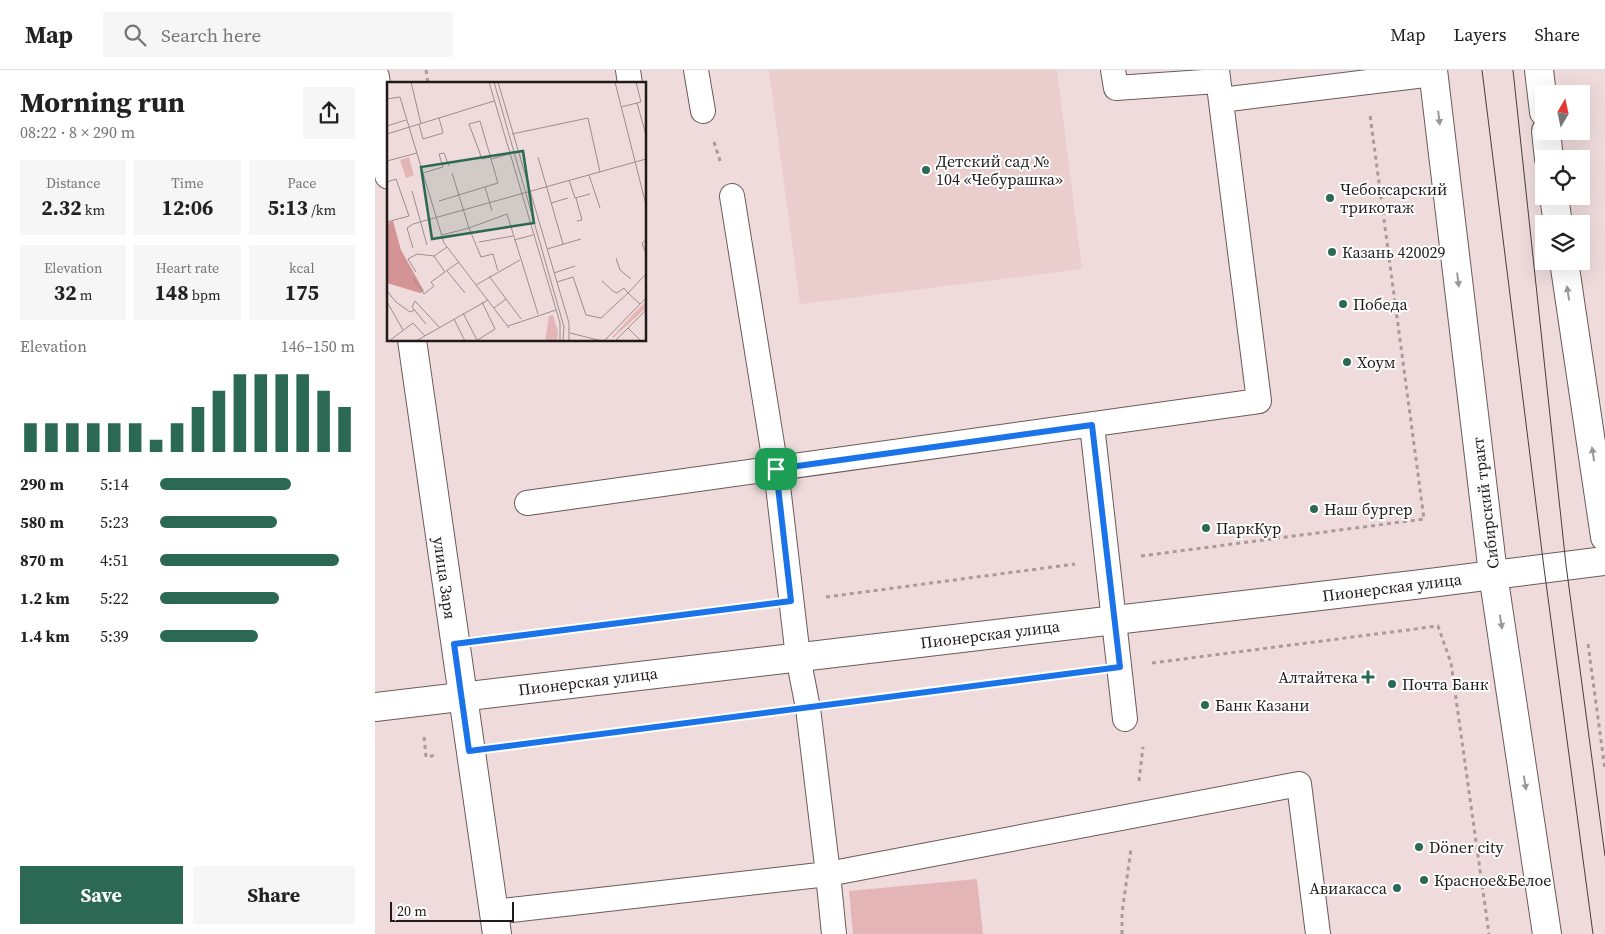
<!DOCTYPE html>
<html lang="en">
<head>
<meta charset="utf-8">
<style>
	body { margin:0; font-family:"Source Serif 4",serif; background:#f6f6f6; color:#222; height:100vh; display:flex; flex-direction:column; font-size:19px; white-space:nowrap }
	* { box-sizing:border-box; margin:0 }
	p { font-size:16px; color:#767676 }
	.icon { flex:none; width:28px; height:28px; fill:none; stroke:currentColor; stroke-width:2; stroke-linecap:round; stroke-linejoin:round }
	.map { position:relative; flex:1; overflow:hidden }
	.side { display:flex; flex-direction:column; background:#fff; width:375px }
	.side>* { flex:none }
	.needle { width:32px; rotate:9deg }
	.buttons { position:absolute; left:1160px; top:15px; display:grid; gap:10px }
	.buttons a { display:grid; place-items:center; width:55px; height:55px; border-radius:0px; background:#fff; box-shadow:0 5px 20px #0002; font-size:25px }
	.scale { position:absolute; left:15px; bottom:12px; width:124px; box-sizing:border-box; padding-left:5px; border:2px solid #211a1a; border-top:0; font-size:14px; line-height:18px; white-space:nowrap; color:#211a1a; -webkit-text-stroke:4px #fff; paint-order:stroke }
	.pin { position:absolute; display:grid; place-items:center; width:42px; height:42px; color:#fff; margin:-21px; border-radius:10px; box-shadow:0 2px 8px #0006 }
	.round { display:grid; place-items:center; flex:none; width:52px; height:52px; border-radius:0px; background:#f6f6f6 }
	.headline { display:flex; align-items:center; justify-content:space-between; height:85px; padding:0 20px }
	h1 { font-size:28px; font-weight:700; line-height:38px }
	.stats { display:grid; grid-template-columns:repeat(3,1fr); gap:8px; height:85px; padding:5px 20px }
	.stats div { display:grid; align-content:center; border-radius:0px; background:#f6f6f6; text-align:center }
	.stats b { font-size:21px; font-weight:700 }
	.stats small { font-size:14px; font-weight:400 }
	.stats p { font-size:14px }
	.chart { height:140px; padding:10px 20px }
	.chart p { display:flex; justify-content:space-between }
	.chart svg { width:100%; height:90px; margin-top:5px; stroke:#2b6955; stroke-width:6 }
	.action { display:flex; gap:10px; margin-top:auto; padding:10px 20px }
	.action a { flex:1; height:58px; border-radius:0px; background:#2b6955; color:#fff; font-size:20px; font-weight:700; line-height:58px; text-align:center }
	.action a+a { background:#f6f6f6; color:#222 }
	ul { padding:0 20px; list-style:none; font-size:16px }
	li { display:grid; grid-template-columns:80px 60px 1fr; align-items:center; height:38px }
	li i { height:12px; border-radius:6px; background:#2b6955 }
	header { display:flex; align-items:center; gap:30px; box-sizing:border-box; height:70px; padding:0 25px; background:#fff; border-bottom:1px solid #e0e0e0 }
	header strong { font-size:24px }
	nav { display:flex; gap:28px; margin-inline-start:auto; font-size:18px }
	.search { width:350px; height:45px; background:#f6f6f6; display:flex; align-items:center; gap:12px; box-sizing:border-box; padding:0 18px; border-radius:0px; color:#767676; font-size:19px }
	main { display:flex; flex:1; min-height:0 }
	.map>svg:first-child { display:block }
	.built { fill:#eacdcd }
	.green { fill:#e4b5b6 }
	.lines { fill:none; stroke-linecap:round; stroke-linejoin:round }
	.lane-casing { stroke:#6b5a5a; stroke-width:26 }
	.street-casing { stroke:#6b5a5a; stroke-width:30 }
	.secondary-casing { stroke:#6b5a5a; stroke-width:30 }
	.path { stroke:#aa9a9a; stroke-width:3; stroke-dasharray:4 4; stroke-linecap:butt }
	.lane { stroke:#fff; stroke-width:24 }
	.street { stroke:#fff; stroke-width:28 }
	.secondary { stroke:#fff; stroke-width:28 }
	.tram { stroke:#483e3e; stroke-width:1 }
	.oneway { fill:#9b9898 }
	.route-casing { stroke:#fff; stroke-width:10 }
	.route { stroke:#1a73e8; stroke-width:6 }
	.poi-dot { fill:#2b6955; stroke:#fff; stroke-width:2 }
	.labels { text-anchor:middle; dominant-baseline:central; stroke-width:4; stroke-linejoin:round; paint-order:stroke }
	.poi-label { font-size:16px; fill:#211a1a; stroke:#fff; text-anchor:start }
	.street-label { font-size:16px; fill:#211a1a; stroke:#fff }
	.inset-road { fill:none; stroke:#9d8e8e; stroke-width:1 }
	.view { fill:#2b6955; fill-opacity:0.15; stroke:#2b6955; stroke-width:2.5 }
	.inset-edge { fill:none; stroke:#211a1a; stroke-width:2.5 }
</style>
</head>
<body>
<header>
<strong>Map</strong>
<div class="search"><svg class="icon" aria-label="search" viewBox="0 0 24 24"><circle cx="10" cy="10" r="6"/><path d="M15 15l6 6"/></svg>Search here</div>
<nav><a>Map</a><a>Layers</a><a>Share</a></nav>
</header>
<main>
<section class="side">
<div class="headline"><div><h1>Morning run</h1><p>08:22 · 8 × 290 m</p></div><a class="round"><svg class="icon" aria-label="share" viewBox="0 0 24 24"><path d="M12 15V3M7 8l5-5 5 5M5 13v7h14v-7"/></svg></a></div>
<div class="stats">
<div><p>Distance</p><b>2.32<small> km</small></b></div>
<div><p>Time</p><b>12:06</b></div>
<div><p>Pace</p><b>5:13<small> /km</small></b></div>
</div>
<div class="stats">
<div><p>Elevation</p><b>32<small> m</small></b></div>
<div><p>Heart rate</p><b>148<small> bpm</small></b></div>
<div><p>kcal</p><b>175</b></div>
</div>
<div class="chart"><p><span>Elevation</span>146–150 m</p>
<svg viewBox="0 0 160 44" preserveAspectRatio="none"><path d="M5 44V30M15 44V30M25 44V30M35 44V30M45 44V30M55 44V30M65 44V38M75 44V30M85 44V22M95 44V14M105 44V6M115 44V6M125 44V6M135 44V6M145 44V14M155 44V22"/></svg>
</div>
<ul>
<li><b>290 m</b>5:14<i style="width:67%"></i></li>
<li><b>580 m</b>5:23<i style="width:60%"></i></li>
<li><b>870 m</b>4:51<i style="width:92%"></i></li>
<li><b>1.2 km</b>5:22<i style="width:61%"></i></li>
<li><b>1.4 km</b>5:39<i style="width:50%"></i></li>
</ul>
<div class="action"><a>Save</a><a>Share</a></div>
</section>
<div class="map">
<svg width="1230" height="864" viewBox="0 0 1230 864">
	<rect width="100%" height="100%" fill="#efdbdb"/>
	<path class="built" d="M 394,0 L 682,0 L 707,199 L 425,234 Z"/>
	<path class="green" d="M 602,809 L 608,864 L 478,864 L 474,821 Z"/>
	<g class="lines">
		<defs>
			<path id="lane" d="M 253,0 L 255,14
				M 321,0 L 328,41
				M 738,0 L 741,18 L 843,11
				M 846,30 L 1058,4
				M 357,126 L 401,399 L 423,587 L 433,638 L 453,804 L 924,714 L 943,864
				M 717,355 L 750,649
				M 152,433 L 884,331 L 842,0
				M 118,842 L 453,804 L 459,864"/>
			<path id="street" d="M 0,7 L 14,105
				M 37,270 L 122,864
				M 0,637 L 1047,514 L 1230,491"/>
			<path id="secondary" d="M 1058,0 L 1118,504 L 1172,864
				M 1164,0 L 1169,42
				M 1171,61 L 1174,89
				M 1179,126 L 1183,154
				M 1189,191 L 1230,467"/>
		</defs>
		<use href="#lane" class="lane-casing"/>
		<use href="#street" class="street-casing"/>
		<use href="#secondary" class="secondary-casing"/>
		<path class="path" d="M 51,0 L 53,14
			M 339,72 L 346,94
			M 766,486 L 1049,449 L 995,45
			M 451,527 L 700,494
			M 116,570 L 383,536
			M 1213,574 L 1230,700
			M 777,593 L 1063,556 L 1076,593 L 1114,864
			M 467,633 L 711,601
			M 49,667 L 51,687 L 62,685
			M 130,677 L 399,642
			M 764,711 L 768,677
			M 747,864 L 747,843 L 756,779"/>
		<use href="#lane" class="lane"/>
		<use href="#street" class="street"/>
		<use href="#secondary" class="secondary"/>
		<path class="tram" d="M 1107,0 L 1169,498 L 1218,864
			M 1138,0 L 1191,495 L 1230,786"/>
	</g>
	<defs><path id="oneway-solid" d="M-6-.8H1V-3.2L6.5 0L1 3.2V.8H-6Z" transform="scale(1.25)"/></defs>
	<g class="oneway">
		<use href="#oneway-solid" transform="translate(1064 48) rotate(83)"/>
		<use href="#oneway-solid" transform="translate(1083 210) rotate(83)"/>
		<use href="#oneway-solid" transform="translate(1193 223) rotate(-99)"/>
		<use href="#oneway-solid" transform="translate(1218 384) rotate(-99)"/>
		<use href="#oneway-solid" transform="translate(1126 552) rotate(81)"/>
		<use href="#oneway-solid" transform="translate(1150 713) rotate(81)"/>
	</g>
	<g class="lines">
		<defs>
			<path id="route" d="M 717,355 L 745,597 L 94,681 L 79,574 L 416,531 L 401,399 Z"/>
		</defs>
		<use href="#route" class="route-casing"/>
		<use href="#route" class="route"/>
	</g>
	<g class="poi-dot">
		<circle cx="551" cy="100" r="5"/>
		<circle cx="955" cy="128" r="5"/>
		<circle cx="957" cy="182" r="5"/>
		<circle cx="968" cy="234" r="5"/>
		<circle cx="972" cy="292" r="5"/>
		<circle cx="939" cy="439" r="5"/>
		<circle cx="831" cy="458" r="5"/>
		<path d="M990.5 599.5h5v5h5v5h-5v5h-5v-5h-5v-5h5z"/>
		<circle cx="1017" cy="614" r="5"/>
		<circle cx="830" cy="635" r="5"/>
		<circle cx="1044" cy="777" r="5"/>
		<circle cx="1049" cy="810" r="5"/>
		<circle cx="1022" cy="818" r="5"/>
	</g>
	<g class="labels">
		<g class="poi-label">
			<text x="561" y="91">Детский сад №<tspan x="561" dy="18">104 «Чебурашка»</tspan></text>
			<text x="965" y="119">Чебоксарский<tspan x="965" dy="18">трикотаж</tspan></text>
			<text x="967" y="182">Казань 420029</text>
			<text x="978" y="234">Победа</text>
			<text x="982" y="292">Хоум</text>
			<text x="949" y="439">Наш бургер</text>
			<text x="841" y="458">ПаркКур</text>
			<text x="983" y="607" text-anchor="end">Алтайтека</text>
			<text x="1027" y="614">Почта Банк</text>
			<text x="840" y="635">Банк Казани</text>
			<text x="1054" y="777">Döner city</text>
			<text x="1059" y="810">Красное&amp;Белое</text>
			<text x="1012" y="818" text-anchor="end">Авиакасса</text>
		</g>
		<g class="street-label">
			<text transform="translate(1110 433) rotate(-97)">Сибирский тракт</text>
			<text transform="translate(70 508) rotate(82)">улица Заря</text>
			<text transform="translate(1017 517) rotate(-7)">Пионерская улица</text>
			<text transform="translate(615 564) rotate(-7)">Пионерская улица</text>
			<text transform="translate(213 611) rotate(-7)">Пионерская улица</text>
		</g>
	</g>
	<g transform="translate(12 12)">
		<rect width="259" height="259" fill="#efdbdb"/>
		<path d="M 22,75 L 27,93 L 19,96 L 13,78 ZM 259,219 L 259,226 L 226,256 L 225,255 ZM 166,233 L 171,250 L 170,259 L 158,259 L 162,234 Z" fill="#e4b5b6"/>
		<path d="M 6,139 L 14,168 L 37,209 L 33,211 L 0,201 L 0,141 Z" fill="#d49496"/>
		<path class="inset-road" d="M 24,0 L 34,42M 102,0 L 173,241 L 173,259M 107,0 L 177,245 L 176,259M 111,0 L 182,241 L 182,259M 228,0 L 259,123M 0,17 L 13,15 L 57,161 L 122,246M 250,21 L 259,53M 234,25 L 254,20 L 249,0M 32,42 L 36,57 L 56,51 L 52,36M 0,44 L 19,38M 0,52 L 107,19M 125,52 L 201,36 L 213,90M 151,75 L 176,162M 104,77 L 122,72M 0,79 L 30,71M 36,91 L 56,85 L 52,72 L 57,71 L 62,84M 65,91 L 82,146 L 120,132 L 151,232M 202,93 L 213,126M 182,98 L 188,116 L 203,112M 0,100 L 9,97 L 22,134 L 0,140M 98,105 L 105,129M 25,109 L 40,163M 189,116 L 195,138 L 190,139M 52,119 L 111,101 L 93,39 L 82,42 L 95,77 L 104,75M 164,121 L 181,116M 55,153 L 82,146 L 94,175 L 106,172 L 111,189M 127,158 L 146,153M 259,158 L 255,161 L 259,172M 92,160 L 126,154M 26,166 L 20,146 L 26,142 L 259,77M 160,167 L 194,157M 229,176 L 233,188 L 244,197M 59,189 L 72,180M 60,189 L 78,211M 29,190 L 21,177 L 30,172 L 47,174 L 60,165M 167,191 L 188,184M 102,194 L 134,237M 26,196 L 37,212 L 47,204 L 44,200 L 58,190 L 47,174M 215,199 L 226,209 L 230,211 L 237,206 L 241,211 L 259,192M 170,200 L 186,195 L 199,233 L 214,236 L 241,211 L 253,222M 89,203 L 133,178M 0,209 L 9,220 L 23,230 L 28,228M 0,220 L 16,248M 107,226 L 119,217M 76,231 L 90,258M 67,237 L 78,259M 39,242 L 25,225 L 28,219 L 53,246M 121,244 L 169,228M 241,246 L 254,259M 183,251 L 215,259M 2,259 L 26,241 L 38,254M 29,259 L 101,218M 89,259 L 108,247 L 95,220M 217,259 L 259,216M 228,259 L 259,228"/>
		<path class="view" d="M 136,69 L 147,141 L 45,157 L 34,85 Z"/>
		<rect width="259" height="259" class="inset-edge"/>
	</g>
</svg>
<div class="buttons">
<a><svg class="needle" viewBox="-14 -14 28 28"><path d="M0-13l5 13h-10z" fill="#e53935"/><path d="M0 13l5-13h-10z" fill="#767676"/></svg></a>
<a><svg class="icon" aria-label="locate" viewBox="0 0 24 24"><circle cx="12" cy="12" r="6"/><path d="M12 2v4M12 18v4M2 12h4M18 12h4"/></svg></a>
<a><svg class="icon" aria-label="layers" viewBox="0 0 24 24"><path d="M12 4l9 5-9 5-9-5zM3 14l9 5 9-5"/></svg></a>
</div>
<div class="scale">20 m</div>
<div class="pin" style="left:401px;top:399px;background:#1e9e55"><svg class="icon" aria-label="arrive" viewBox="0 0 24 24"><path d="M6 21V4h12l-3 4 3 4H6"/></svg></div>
</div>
</main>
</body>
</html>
